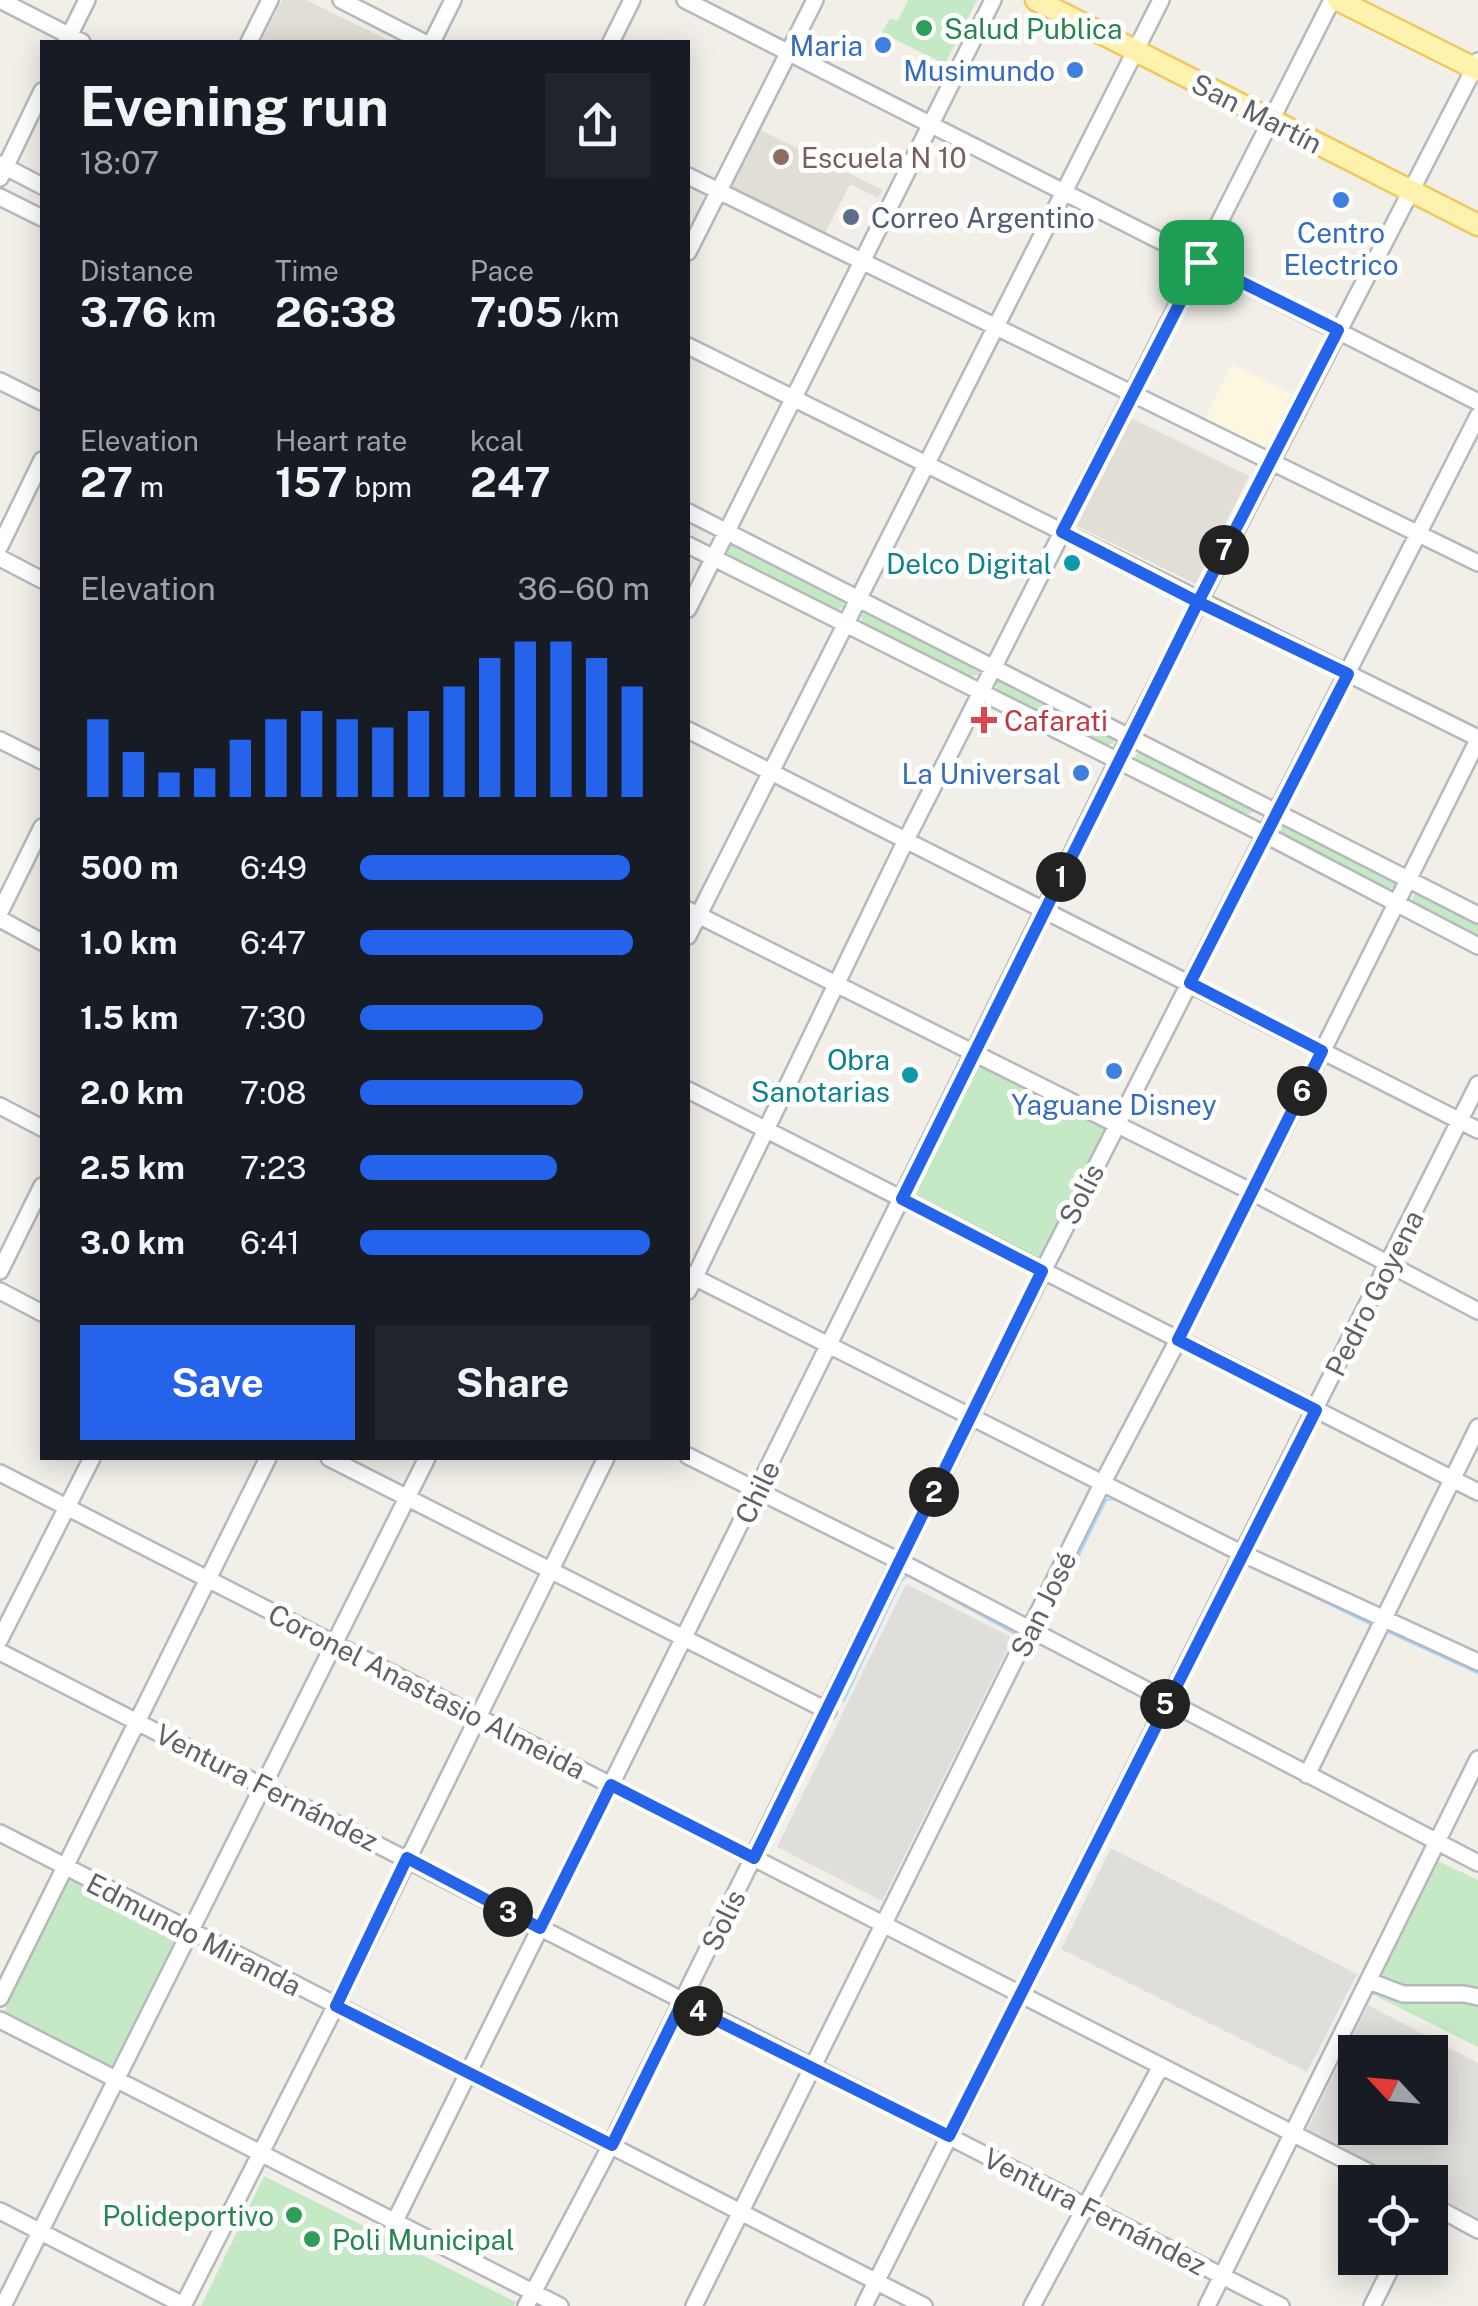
<!DOCTYPE html>
<html lang="en">
<head>
<meta charset="utf-8">
<style>
	body { margin:0; font-family:"Public Sans",sans-serif; background:#20242c; color:#f1f3f6; height:100vh; display:flex; flex-direction:column; font-size:38px; white-space:nowrap }
	* { box-sizing:border-box; margin:0 }
	p { font-size:32px; color:#9ea1a6 }
	.icon { flex:none; width:55px; height:55px; fill:none; stroke:currentColor; stroke-width:2; stroke-linecap:round; stroke-linejoin:round }
	.map { position:relative; flex:1; overflow:hidden }
	.drawer { position:absolute; left:40px; top:40px; width:650px; height:1420px; display:flex; flex-direction:column; background:#171b24; border-radius:0px; box-shadow:0 5px 25px #0003 }
	.drawer>* { flex:none }
	.needle { width:65px; rotate:296deg }
	.controls { position:absolute; left:1338px; top:2035px; display:grid; gap:20px }
	.controls a { display:grid; place-items:center; width:110px; height:110px; border-radius:0px; background:#171b24; box-shadow:0 5px 25px #0003; font-size:50px }
	.pin { position:absolute; display:grid; place-items:center; width:85px; height:85px; color:#fff; margin:-42px; border-radius:20px; box-shadow:0 5px 15px #0006 }
	.km { position:absolute; width:50px; height:50px; margin:-25px; border-radius:50%; background:#222; color:#fff; font-size:28px; line-height:50px; text-align:center }
	.round { display:grid; place-items:center; flex:none; width:105px; height:105px; border-radius:0px; background:#20242c }
	.headline { display:flex; align-items:center; justify-content:space-between; height:170px; padding:0 40px }
	h1 { font-size:55px; font-weight:700; line-height:75px }
	.metrics { display:grid; grid-template-columns:repeat(3,1fr); gap:15px; height:170px; padding:10px 40px }
	.metrics div { display:grid; align-content:center }
	.metrics b { font-size:42px; font-weight:700 }
	.metrics small { font-size:28px; font-weight:400 }
	.metrics p { font-size:28px }
	.chart { height:280px; padding:20px 40px }
	.chart p { display:flex; justify-content:space-between }
	.chart svg { width:100%; height:180px; margin-top:10px; stroke:#2563eb; stroke-width:6 }
	.primary-button { display:flex; gap:20px; margin-top:auto; padding:20px 40px }
	.primary-button a { flex:1; height:115px; border-radius:0px; background:#2563eb; color:#fff; font-size:40px; font-weight:700; line-height:115px; text-align:center }
	.primary-button a+a { background:#20242c; color:#f1f3f6 }
	ul { padding:0 40px; list-style:none; font-size:32px }
	li { display:grid; grid-template-columns:160px 120px 1fr; align-items:center; height:75px }
	li i { height:25px; border-radius:12px; background:#2563eb }
	.map>svg:first-child { display:block }
	.commercial { fill:#fef7e0 }
	.industrial { fill:#e0deda; fill-rule:evenodd }
	.education { fill:#e1ded6 }
	.green { fill:#c5e8c5 }
	.lines { fill:none; stroke-linecap:round; stroke-linejoin:round }
	.stream { stroke:#aadaff; stroke-width:2.5 }
	.minor-casing { stroke:#b5b8bc; stroke-width:20 }
	.major-casing { stroke:#f2c960; stroke-width:25 }
	.minor { stroke:#fff; stroke-width:15 }
	.major { stroke:#fff2af; stroke-width:20 }
	.route-casing { stroke:#fff; stroke-width:20 }
	.route { stroke:#2563eb; stroke-width:12 }
	.leisure-dot { fill:#2e9e5b; stroke:#fff; stroke-width:4 }
	.shop-dot { fill:#3f7fe0; stroke:#fff; stroke-width:4 }
	.education-dot { fill:#8d6e63; stroke:#fff; stroke-width:4 }
	.service-dot { fill:#5c6f8a; stroke:#fff; stroke-width:4 }
	.culture-dot { fill:#0f9aa8; stroke:#fff; stroke-width:4 }
	.health-dot { fill:#e0444e; stroke:#fff; stroke-width:4 }
	.labels { text-anchor:middle; dominant-baseline:central; stroke-width:10; stroke-linejoin:round; paint-order:stroke }
	.leisure-label { font-size:28px; fill:#27864d; stroke:#fff; text-anchor:start }
	.shop-label { font-size:28px; fill:#366cbe; stroke:#fff; text-anchor:end }
	.street-label { font-size:28px; fill:#5f6368; stroke:#fff }
	.education-label { font-size:28px; fill:#785e54; stroke:#fff; text-anchor:start }
	.service-label { font-size:28px; fill:#4e5e75; stroke:#fff; text-anchor:start }
	.culture-label { font-size:28px; fill:#0d838f; stroke:#fff; text-anchor:end }
	.health-label { font-size:28px; fill:#be3a42; stroke:#fff; text-anchor:start }
</style>
</head>
<body>
<div class="map">
<svg width="1478" height="2306" viewBox="0 0 1478 2306">
	<rect width="100%" height="100%" fill="#f1efe8"/>
	<path class="commercial" d="M 1232,364 L 1292,394 L 1266,446 L 1258,450 L 1203,423 Z"/>
	<path class="industrial" d="M 906,1584 L 1013,1638 L 882,1901 L 777,1847 Z
		M 1111,1848 L 1357,1974 L 1307,2072 L 1061,1949 Z
		M 1368,2005 L 1478,2063 L 1478,2220 L 1430,2196 L 1430,2182 L 1404,2182 L 1306,2131 ZM 1355,2052 L 1430,2052 L 1430,2128 L 1355,2128 Z"/>
	<path class="education" d="M 282,0 L 306,0 L 392,42 L 261,42 Z
		M 760,130 L 883,190 L 878,198 L 850,184 L 824,235 L 731,187 Z
		M 1131,418 L 1249,476 L 1196,584 L 1077,526 Z"/>
	<path class="green" d="M 908,0 L 977,0 L 945,64 L 882,33 L 890,18 L 898,21 Z
		M 734,544 L 843,599 L 844,607 L 836,610 L 728,555 L 727,547 Z
		M 868,611 L 977,666 L 979,674 L 970,677 L 862,623 L 861,615 Z
		M 1001,679 L 1113,735 L 1114,743 L 1105,746 L 997,691 L 996,683 Z
		M 1140,750 L 1255,809 L 1254,812 L 1246,815 L 1137,761 L 1135,757 Z
		M 1281,823 L 1395,878 L 1396,886 L 1388,889 L 1281,833 Z
		M 1417,892 L 1478,922 L 1478,937 L 1414,903 L 1412,898 Z
		M 980,1062 L 1099,1122 L 1105,1130 L 1043,1256 L 1038,1260 L 910,1195 L 973,1064 Z
		M 1438,1861 L 1478,1880 L 1478,2047 L 1370,1993 Z
		M 66,1876 L 180,1934 L 112,2067 L 3,2014 Z
		M 264,2176 L 516,2302 L 514,2306 L 201,2306 Z"/>
	<g class="lines">
		<path class="stream" d="M 1253,1567 L 1372,1625
			M 1043,1621 L 1048,1618 L 1106,1500 L 1114,1499 L 1219,1550
			M 1384,1630 L 1478,1673
			M 705,1657 L 818,1714
			M 838,1703 L 844,1700 L 901,1581 L 908,1575 L 1017,1635 L 1022,1632"/>
		<defs>
			<path id="minor" d="M 0,0 L 82,42
				M 341,0 L 423,42
				M 685,0 L 1478,402
				M 66,42 L 87,0
				M 249,42 L 270,0
				M 432,42 L 453,0
				M 611,42 L 632,0
				M 0,164 L 42,186
				M 688,176 L 1478,563
				M 0,178 L 42,91
				M 0,197 L 42,218
				M 688,252 L 815,0
				M 688,346 L 1478,738
				M 0,381 L 42,402
				M 688,512 L 1478,915
				M 688,545 L 1266,835 L 1478,946
				M 0,546 L 42,460
				M 0,558 L 42,580
				M 688,609 L 993,0
				M 688,730 L 1478,1130
				M 0,740 L 42,761
				M 688,910 L 1250,1191 L 1478,1311
				M 0,912 L 42,827
				M 0,919 L 42,942
				M 688,936 L 1161,0
				M 688,1090 L 1478,1492
				M 0,1106 L 42,1128
				M 0,1271 L 42,1186
				M 688,1274 L 1241,1553 L 1478,1662
				M 0,1291 L 42,1313
				M 688,1291 L 906,840 L 1332,0
				M 688,1456 L 899,1561 L 1478,1863
				M 329,1458 L 828,1711
				M 0,1473 L 1388,2182
				M 0,1639 L 92,1458
				M 0,1652 L 1281,2306
				M 1307,1775 L 1478,1427
				M 0,1833 L 924,2306
				M 1369,1981 L 1403,1994 L 1464,1994 L 1478,1997
				M 0,1998 L 268,1458
				M 0,2020 L 560,2306
				M 1430,2204 L 1478,2230
				M 0,2211 L 183,2305
				M 395,2221 L 1130,736 L 1478,61
				M 3,2306 L 427,1458
				M 183,2306 L 335,2007 L 606,1458
				M 526,2306 L 611,2145 L 1043,1271 L 1478,416
				M 694,2306 L 1102,1484 L 1178,1340 L 1478,740
				M 864,2306 L 1478,1084
				M 1032,2306 L 1161,2066
				M 1207,2306 L 1478,1759
				M 1372,2306 L 1396,2258"/>
			<path id="major" d="M 1036,0 L 1478,225
				M 1338,0 L 1478,70"/>
		</defs>
		<use href="#minor" class="minor-casing"/>
		<use href="#major" class="major-casing"/>
		<use href="#minor" class="minor"/>
		<use href="#major" class="major"/>
	</g>
	<g class="lines">
		<defs>
			<path id="route" d="M 1201,262 L 1062,532 L 1198,602 L 902,1199 L 1042,1271 L 754,1858 L 611,1785 L 540,1928 L 407,1858 L 336,2006 L 612,2145 L 682,2003 L 949,2136 L 1316,1410 L 1178,1340 L 1322,1051 L 1190,983 L 1348,674 L 1198,602 L 1338,330 L 1201,262"/>
		</defs>
		<use href="#route" class="route-casing"/>
		<use href="#route" class="route"/>
	</g>
	<g class="leisure-dot">
		<circle cx="924" cy="28" r="10"/>
		<circle cx="294" cy="2215" r="10"/>
		<circle cx="312" cy="2239" r="10"/>
	</g>
	<g class="shop-dot">
		<circle cx="883" cy="45" r="10"/>
		<circle cx="1075" cy="70" r="10"/>
		<circle cx="1341" cy="200" r="10"/>
		<circle cx="1081" cy="773" r="10"/>
		<circle cx="1114" cy="1071" r="10"/>
	</g>
	<circle class="education-dot" cx="781" cy="157" r="10"/>
	<circle class="service-dot" cx="851" cy="217" r="10"/>
	<g class="culture-dot">
		<circle cx="1072" cy="563" r="10"/>
		<circle cx="910" cy="1075" r="10"/>
	</g>
	<path class="health-dot" d="M979 705h10v10h10v10h-10v10h-10v-10h-10v-10h10z"/>
	<g class="labels">
		<g class="leisure-label">
			<text x="944" y="28">Salud Publica</text>
			<text x="274" y="2215" text-anchor="end">Polideportivo</text>
			<text x="332" y="2239">Poli Municipal</text>
		</g>
		<g class="shop-label">
			<text x="863" y="45">Maria</text>
			<text x="1055" y="70">Musimundo</text>
			<text x="1341" y="232" text-anchor="middle">Centro<tspan x="1341" dy="32">Electrico</tspan></text>
			<text x="1061" y="773">La Universal</text>
			<text x="1114" y="1104" text-anchor="middle">Yaguane Disney</text>
		</g>
		<g class="street-label">
			<text transform="translate(1257 113) rotate(27)">San Martín</text>
			<text transform="translate(1081 1194) rotate(-63)">Solís</text>
			<text transform="translate(1374 1293) rotate(-63)">Pedro Goyena</text>
			<text transform="translate(757 1492) rotate(-64)">Chile</text>
			<text transform="translate(1043 1604) rotate(-64)">San José</text>
			<text transform="translate(427 1691) rotate(27)">Coronel Anastasio Almeida</text>
			<text transform="translate(267 1787) rotate(27)">Ventura Fernández</text>
			<text transform="translate(723 1920) rotate(-64)">Solís</text>
			<text transform="translate(194 1934) rotate(27)">Edmundo Miranda</text>
			<text transform="translate(1095 2211) rotate(27)">Ventura Fernández</text>
		</g>
		<g class="education-label">
			<text x="801" y="157">Escuela N 10</text>
		</g>
		<g class="service-label">
			<text x="871" y="217">Correo Argentino</text>
		</g>
		<g class="culture-label">
			<text x="1052" y="563">Delco Digital</text>
			<text x="890" y="1059">Obra<tspan x="890" dy="32">Sanotarias</tspan></text>
		</g>
		<g class="health-label">
			<text x="1004" y="720">Cafarati</text>
		</g>
	</g>
</svg>
<div class="controls">
<a><svg class="needle" viewBox="-14 -14 28 28"><path d="M0-13l5 13h-10z" fill="#e53935"/><path d="M0 13l5-13h-10z" fill="#9ea1a6"/></svg></a>
<a><svg class="icon" aria-label="locate" viewBox="0 0 24 24"><circle cx="12" cy="12" r="6"/><path d="M12 2v4M12 18v4M2 12h4M18 12h4"/></svg></a>
</div>
<div class="pin" style="left:1201px;top:262px;background:#1e9e55"><svg class="icon" aria-label="arrive" viewBox="0 0 24 24"><path d="M6 21V4h12l-3 4 3 4H6"/></svg></div>
<b class="km" style="left:1061px;top:877px">1</b>
<b class="km" style="left:934px;top:1492px">2</b>
<b class="km" style="left:508px;top:1912px">3</b>
<b class="km" style="left:698px;top:2011px">4</b>
<b class="km" style="left:1165px;top:1704px">5</b>
<b class="km" style="left:1302px;top:1091px">6</b>
<b class="km" style="left:1224px;top:550px">7</b>
<section class="drawer">
<div class="headline"><div><h1>Evening run</h1><p>18:07</p></div><a class="round"><svg class="icon" aria-label="share" viewBox="0 0 24 24"><path d="M12 15V3M7 8l5-5 5 5M5 13v7h14v-7"/></svg></a></div>
<div class="metrics">
<div><p>Distance</p><b>3.76<small> km</small></b></div>
<div><p>Time</p><b>26:38</b></div>
<div><p>Pace</p><b>7:05<small> /km</small></b></div>
</div>
<div class="metrics">
<div><p>Elevation</p><b>27<small> m</small></b></div>
<div><p>Heart rate</p><b>157<small> bpm</small></b></div>
<div><p>kcal</p><b>247</b></div>
</div>
<div class="chart"><p><span>Elevation</span>36–60 m</p>
<svg viewBox="0 0 160 44" preserveAspectRatio="none"><path d="M5 44V25M15 44V33M25 44V38M35 44V37M45 44V30M55 44V25M65 44V23M75 44V25M85 44V27M95 44V23M105 44V17M115 44V10M125 44V6M135 44V6M145 44V10M155 44V17"/></svg>
</div>
<ul>
<li><b>500 m</b>6:49<i style="width:93%"></i></li>
<li><b>1.0 km</b>6:47<i style="width:94%"></i></li>
<li><b>1.5 km</b>7:30<i style="width:63%"></i></li>
<li><b>2.0 km</b>7:08<i style="width:77%"></i></li>
<li><b>2.5 km</b>7:23<i style="width:68%"></i></li>
<li><b>3.0 km</b>6:41<i style="width:100%"></i></li>
</ul>
<div class="primary-button"><a>Save</a><a>Share</a></div>
</section>
</div>
</body>
</html>
